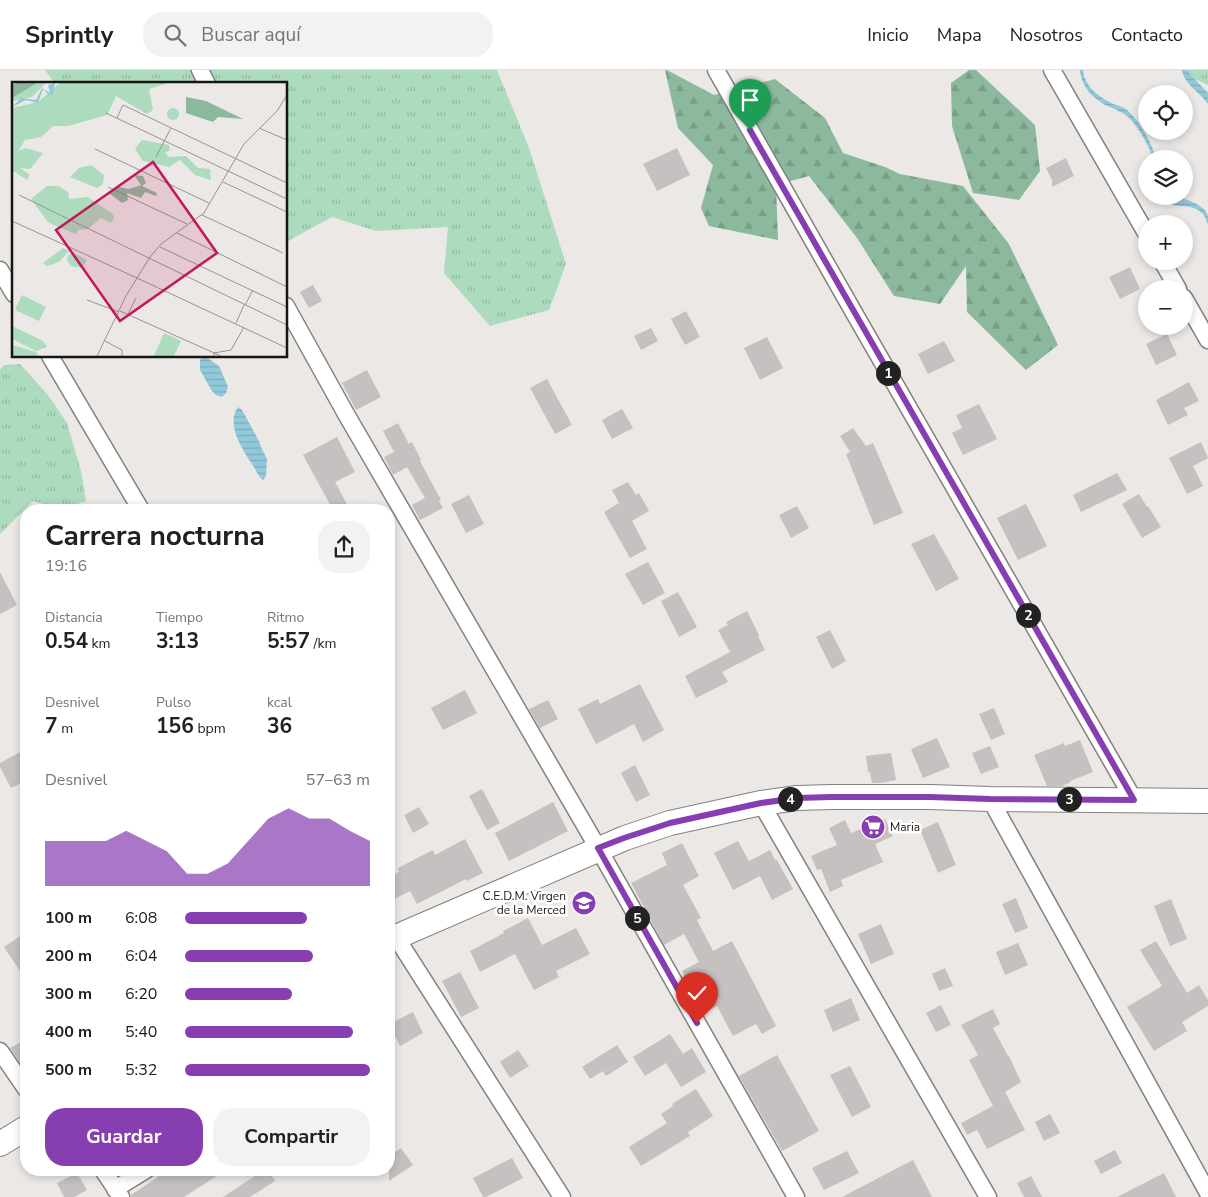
<!DOCTYPE html>
<html lang="es">
<head>
<meta charset="utf-8">
<style>
	body { margin:0; font-family:"Nunito Sans",sans-serif; background:#f2f2f2; color:#202124; height:100vh; display:flex; flex-direction:column; font-size:19px; white-space:nowrap }
	* { box-sizing:border-box; margin:0 }
	p { font-size:16px; color:#757577 }
	.icon { flex:none; width:28px; height:28px; fill:none; stroke:currentColor; stroke-width:2; stroke-linecap:round; stroke-linejoin:round }
	.map { position:relative; flex:1; overflow:hidden }
	.drawer { position:absolute; left:20px; top:434px; width:375px; height:672px; display:flex; flex-direction:column; background:#fff; border-radius:20px; box-shadow:0 2px 8px #0003 }
	.drawer>* { flex:none }
	.fabs { position:absolute; left:1138px; top:15px; display:grid; gap:10px }
	.fabs a { display:grid; place-items:center; width:55px; height:55px; border-radius:50%; background:#fff; box-shadow:0 2px 8px #0003; font-size:25px }
	.pin { position:absolute; display:grid; place-items:center; width:42px; height:42px; color:#fff; margin:-51px -21px; border-radius:50% 50% 50% 0; rotate:-45deg; box-shadow:0 0 5px #0007 }
	.pin .icon { rotate:45deg }
	.km { position:absolute; width:25px; height:25px; margin:-12px; border-radius:50%; background:#222; color:#fff; font-size:14px; line-height:25px; text-align:center }
	.round { display:grid; place-items:center; flex:none; width:52px; height:52px; border-radius:20px; background:#f2f2f2 }
	.headline { display:flex; align-items:center; justify-content:space-between; height:85px; padding:0 25px }
	h1 { font-size:28px; font-weight:700; line-height:38px }
	.stats { display:grid; grid-template-columns:repeat(3,1fr); gap:8px; height:85px; padding:5px 25px }
	.stats div { display:grid; align-content:center }
	.stats b { font-size:21px; font-weight:700 }
	.stats small { font-size:14px; font-weight:400 }
	.stats p { font-size:14px }
	.chart { height:140px; padding:10px 25px }
	.chart p { display:flex; justify-content:space-between }
	.chart svg { width:100%; height:90px; margin-top:5px; fill:#873eb1; opacity:.7 }
	.action { display:flex; gap:10px; margin-top:auto; padding:10px 25px }
	.action a { flex:1; height:58px; border-radius:20px; background:#873eb1; color:#fff; font-size:20px; font-weight:700; line-height:58px; text-align:center }
	.action a+a { background:#f2f2f2; color:#202124 }
	ul { padding:0 25px; list-style:none; font-size:16px }
	li { display:grid; grid-template-columns:80px 60px 1fr; align-items:center; height:38px }
	li i { height:12px; border-radius:6px; background:#873eb1 }
	header { display:flex; align-items:center; gap:30px; box-sizing:border-box; height:70px; padding:0 25px; background:#fff; border-bottom:1px solid #e0e0e0 }
	header strong { font-size:24px }
	nav { display:flex; gap:28px; margin-inline-start:auto; font-size:18px }
	.search { width:350px; height:45px; background:#f2f2f2; display:flex; align-items:center; gap:12px; box-sizing:border-box; padding:0 18px; border-radius:20px; color:#757577; font-size:19px }
	.map>svg:first-child { display:block }
	.grass { fill:url(#grass-tufts) }
	.forest { fill:url(#forest-firs) }
	.water { fill:url(#water-rules) }
	.building { fill:#c5c1c0 }
	.lines { fill:none; stroke-linecap:round; stroke-linejoin:round }
	.minor-casing { stroke:#83817e; stroke-width:19 }
	.secondary-casing { stroke:#83817e; stroke-width:26 }
	.minor { stroke:#fff; stroke-width:16 }
	.secondary { stroke:#fff; stroke-width:24 }
	.route-casing { stroke:#fff; stroke-width:10 }
	.route { stroke:#873eb1; stroke-width:6 }
	.labels { text-anchor:middle; dominant-baseline:central; stroke-width:5; stroke-linejoin:round; paint-order:stroke }
	.poi-label { font-size:12px; fill:#171615; stroke:#fff; text-anchor:start }
	.inset-road { fill:none; stroke:#969492; stroke-width:1 }
	.view { fill:#c2185b; fill-opacity:0.15; stroke:#c2185b; stroke-width:2.5 }
	.inset-edge { fill:none; stroke:#171615; stroke-width:2.5 }
</style>
</head>
<body>
<header>
<strong>Sprintly</strong>
<div class="search"><svg class="icon" aria-label="search" viewBox="0 0 24 24"><circle cx="10" cy="10" r="6"/><path d="M15 15l6 6"/></svg>Buscar aquí</div>
<nav><a>Inicio</a><a>Mapa</a><a>Nosotros</a><a>Contacto</a></nav>
</header>
<div class="map">
<svg width="1208" height="1127" viewBox="0 0 1208 1127">
	<defs>
		<pattern id="grass-tufts" width="24" height="20" patternUnits="userSpaceOnUse" patternTransform="scale(1.25)"><rect width="24" height="20" fill="#acdbbe"/><path d="M3 7l-1-3M5 7V3M7 7l1-3M15 17l-1-3M17 17v-4M19 17l1-3" fill="none" stroke="#93bba2"/></pattern>
		<pattern id="forest-firs" width="22" height="20" patternUnits="userSpaceOnUse" patternTransform="scale(1.25)"><rect width="22" height="20" fill="#8cb99d"/><path d="M5 1l3.5 6h-7zM16 11l3.5 6h-7z" fill="#789e86"/></pattern>
		<pattern id="water-rules" width="6" height="5" patternUnits="userSpaceOnUse" patternTransform="scale(1.25)"><rect width="6" height="5" fill="#91c9db"/><path d="M0 2.5h6" fill="none" stroke="#7cacbb"/></pattern>
	</defs>
	<rect width="100%" height="100%" fill="#ebe8e5"/>
	<path class="grass" d="M 45,0 L 497,0 L 529,78 L 566,194 L 549,240 L 490,256 L 444,203 L 448,157 L 376,161 L 332,147 L 286,172 L 286,14 L 55,14 Z
		M 1181,0 L 1208,0 L 1208,15 L 1186,5 Z
		M 20,294 L 48,325 L 67,353 L 81,401 L 86,431 L 62,439 L 33,431 L 0,464 L 0,300 L 4,295 Z"/>
	<path class="forest" d="M 665,0 L 667,0 L 714,25 L 775,9 L 825,48 L 843,83 L 885,97 L 900,104 L 963,116 L 1009,174 L 1058,275 L 1026,300 L 967,242 L 966,196 L 940,234 L 894,226 L 857,168 L 809,106 L 776,115 L 778,170 L 709,156 L 701,138 L 713,95 L 678,58 Z
		M 969,0 L 976,0 L 1035,55 L 1040,101 L 1019,130 L 973,123 L 952,56 L 951,13 Z"/>
	<path class="water" d="M 1080,0 L 1083,0 C 1085,18 1101,29 1116,35 C 1120,36 1123,37 1127,40 C 1141,52 1150,71 1157,89 L 1153,89 C 1150,77 1137,54 1127,46 C 1122,42 1116,40 1110,37 C 1095,31 1081,17 1080,0 Z
		M 1182,0 L 1187,0 L 1190,4 L 1208,23 L 1208,34 C 1199,21 1185,16 1182,0 Z
		M 1161,126 C 1165,126 1170,126 1173,126 C 1183,128 1205,134 1208,146 C 1208,148 1208,151 1208,154 C 1206,151 1205,145 1202,143 C 1190,131 1170,142 1161,126 Z
		M 202,287 L 206,287 L 219,296 L 228,317 L 226,323 L 222,327 L 216,325 L 212,321 L 200,300 L 200,290 Z
		M 238,337 L 242,340 L 259,371 L 261,377 L 267,389 L 266,406 L 263,410 C 258,406 257,402 254,397 C 244,382 225,355 238,337 Z"/>
	<path class="building" d="M 677,78 L 690,105 L 657,121 L 643,94 Z
		M 1066,88 L 1074,106 L 1052,117 L 1052,110 L 1046,98 Z
		M 1130,197 L 1140,219 L 1120,229 L 1109,207 Z
		M 313,215 L 322,231 L 309,238 L 300,222 Z
		M 686,241 L 700,267 L 685,275 L 671,249 Z
		M 651,258 L 658,271 L 641,280 L 634,266 Z
		M 1167,264 L 1177,285 L 1156,295 L 1146,274 Z
		M 767,267 L 783,298 L 760,310 L 744,278 Z
		M 944,271 L 955,291 L 928,304 L 918,284 Z
		M 367,300 L 381,327 L 356,340 L 342,313 Z
		M 547,309 L 572,355 L 555,364 L 530,318 Z
		M 1189,312 L 1199,331 L 1184,338 L 1188,345 L 1168,355 L 1156,330 Z
		M 979,334 L 997,369 L 963,385 L 952,363 L 962,358 L 956,345 Z
		M 622,339 L 633,358 L 612,369 L 602,350 Z
		M 398,353 L 409,374 L 412,372 L 421,390 L 420,391 L 441,430 L 439,431 L 443,438 L 420,450 L 412,435 L 425,428 L 407,397 L 393,405 L 384,387 L 394,382 L 383,361 Z
		M 853,358 L 866,376 L 873,373 L 903,443 L 874,455 L 846,384 L 850,382 L 840,366 Z
		M 337,367 L 355,402 L 335,412 L 350,440 L 333,440 L 303,385 Z
		M 1201,372 L 1208,388 L 1193,396 L 1203,416 L 1187,424 L 1169,388 Z
		M 1117,403 L 1127,420 L 1081,442 L 1073,425 Z
		M 628,412 L 636,425 L 639,423 L 649,441 L 632,451 L 647,479 L 630,488 L 604,442 L 619,433 L 612,420 Z
		M 1139,424 L 1147,437 L 1148,436 L 1161,457 L 1142,468 L 1122,434 Z
		M 469,425 L 484,454 L 466,463 L 451,434 Z
		M 1026,434 L 1047,476 L 1018,490 L 997,448 Z
		M 797,436 L 809,458 L 791,468 L 779,445 Z
		M 934,464 L 959,509 L 936,521 L 911,474 Z
		M 648,492 L 665,523 L 643,535 L 625,504 Z
		M 0,502 L 17,535 L 0,544 Z
		M 678,522 L 697,557 L 679,567 L 661,531 Z
		M 747,541 L 759,565 L 758,566 L 765,580 L 722,602 L 728,612 L 696,628 L 685,606 L 730,582 L 718,560 L 728,555 L 726,552 Z
		M 830,560 L 846,591 L 832,599 L 816,567 Z
		M 640,614 L 664,660 L 643,672 L 634,654 L 596,674 L 578,639 L 598,629 L 600,634 Z
		M 465,620 L 477,643 L 443,660 L 431,638 Z
		M 548,630 L 558,649 L 540,658 L 529,639 Z
		M 994,638 L 1005,664 L 991,670 L 979,644 Z
		M 937,668 L 950,697 L 923,708 L 911,679 Z
		M 1080,670 L 1093,702 L 1070,711 L 1071,712 L 1062,716 L 1047,716 L 1034,685 L 1064,673 L 1065,676 Z
		M 990,676 L 999,697 L 981,704 L 972,683 Z
		M 26,679 L 26,711 L 11,718 L 0,697 L 0,693 Z
		M 891,683 L 896,710 L 880,713 L 872,713 L 870,702 L 868,702 L 866,686 Z
		M 635,695 L 650,725 L 636,732 L 621,703 Z
		M 482,719 L 500,753 L 487,760 L 469,726 Z
		M 553,732 L 568,761 L 509,791 L 495,763 Z
		M 419,737 L 429,754 L 413,763 L 404,745 Z
		M 885,749 L 893,766 L 875,774 L 883,792 L 841,810 L 843,816 L 830,822 L 821,799 L 817,800 L 811,786 L 837,775 L 829,758 L 845,750 L 851,763 Z
		M 938,752 L 956,795 L 938,803 L 920,760 Z
		M 465,769 L 483,803 L 467,811 L 466,809 L 417,834 L 410,821 L 389,832 L 389,808 L 399,802 L 398,798 L 433,780 L 435,785 Z
		M 738,771 L 749,791 L 770,780 L 775,790 L 777,790 L 793,819 L 772,830 L 760,806 L 733,820 L 714,783 Z
		M 682,773 L 699,806 L 683,815 L 701,848 L 697,850 L 713,881 L 732,871 L 776,956 L 762,964 L 756,954 L 733,966 L 717,936 L 704,943 L 682,901 L 699,892 L 684,864 L 664,875 L 631,813 L 667,795 L 662,783 Z
		M 1016,828 L 1028,858 L 1015,863 L 1002,834 Z
		M 1171,829 L 1187,869 L 1170,876 L 1154,836 Z
		M 528,848 L 542,875 L 576,858 L 590,884 L 556,901 L 559,907 L 534,920 L 515,884 L 480,902 L 470,881 L 504,863 L 503,861 Z
		M 881,854 L 894,884 L 871,894 L 858,864 Z
		M 26,862 L 26,910 L 4,877 Z
		M 1156,871 L 1187,923 L 1199,915 L 1208,930 L 1208,936 L 1182,952 L 1187,961 L 1154,981 L 1127,937 L 1162,916 L 1140,880 Z
		M 1018,873 L 1028,895 L 1005,905 L 996,882 Z
		M 945,898 L 953,916 L 939,921 L 932,904 Z
		M 460,902 L 479,938 L 461,947 L 442,911 Z
		M 851,928 L 860,950 L 833,962 L 824,940 Z
		M 941,935 L 951,955 L 936,962 L 926,943 Z
		M 993,939 L 1000,954 L 993,958 L 1008,986 L 1009,986 L 1021,1012 L 1005,1022 L 1025,1060 L 987,1079 L 977,1060 L 967,1065 L 961,1053 L 993,1036 L 969,990 L 978,985 L 961,955 Z
		M 413,942 L 423,963 L 400,976 L 389,954 Z
		M 670,964 L 683,984 L 692,978 L 706,1002 L 681,1017 L 666,993 L 645,1006 L 633,987 Z
		M 26,969 L 26,1002 L 10,978 Z
		M 617,975 L 628,992 L 606,1006 L 603,1001 L 590,1009 L 582,997 Z
		M 518,980 L 529,996 L 510,1008 L 500,992 Z
		M 777,985 L 819,1061 L 782,1081 L 739,1006 Z
		M 850,996 L 871,1037 L 852,1047 L 830,1005 Z
		M 696,1019 L 713,1046 L 688,1062 L 690,1066 L 641,1096 L 629,1077 L 667,1053 L 661,1044 L 673,1036 L 672,1034 Z
		M 1050,1044 L 1060,1063 L 1044,1071 L 1035,1052 Z
		M 401,1078 L 413,1095 L 389,1111 L 389,1086 Z
		M 1115,1080 L 1122,1093 L 1101,1104 L 1094,1091 Z
		M 847,1081 L 859,1103 L 824,1120 L 812,1098 Z
		M 512,1088 L 523,1108 L 486,1127 L 483,1127 L 473,1108 Z
		M 913,1090 L 932,1127 L 842,1127 L 886,1104 Z
		M 156,1100 L 226,1100 L 184,1127 L 131,1127 L 131,1125 L 158,1107 L 155,1103 Z
		M 264,1100 L 268,1100 L 275,1111 L 250,1127 L 223,1127 Z
		M 77,1103 L 87,1120 L 74,1127 L 64,1127 L 57,1113 Z
		M 1164,1103 L 1176,1127 L 1117,1127 Z
		M 1031,1106 L 1042,1127 L 1024,1127 L 1017,1113 Z"/>
	<g class="lines">
		<defs>
			<path id="minor" d="M 200,0 L 207,14
				M 716,0 L 853,241 L 1134,730
				M 1052,0 L 1146,163
				M 1162,191 L 1178,219
				M 0,200 L 14,224
				M 1184,228 L 1208,270
				M 286,236 L 346,344 L 598,778 L 796,1127
				M 50,286 L 141,440
				M 990,729 L 1208,1123
				M 761,733 L 988,1127
				M 396,867 L 562,1127
				M 0,981 L 26,1019
				M 103,1100 L 121,1127
				M 115,1119 L 146,1100"/>
			<path id="secondary" d="M 389,870 L 625,768 L 670,753 L 761,733 L 797,728 L 831,727 L 930,727 L 990,729 L 1208,731
				M 0,1074 L 26,1058"/>
		</defs>
		<use href="#minor" class="minor-casing"/>
		<use href="#secondary" class="secondary-casing"/>
		<use href="#minor" class="minor"/>
		<use href="#secondary" class="secondary"/>
	</g>
	<g class="lines">
		<defs>
			<path id="route" d="M 697,953 L 598,778 L 624,768 L 670,753 L 761,733 L 797,728 L 831,727 L 930,727 L 990,729 L 1134,730 L 750,60"/>
		</defs>
		<use href="#route" class="route-casing"/>
		<use href="#route" class="route"/>
	</g>
	<defs>
		<symbol id="supermarket-disc" viewBox="-11 -11 22 22"><circle r="9.5" fill="#873eb1" stroke="#fff"/><path d="M-6-5.5h2.5l.6 2H6L4.5 2H-2.5L-4.4-4H-6ZM-1.5 3.2a1.3 1.3 0 1 0 .1 0ZM3 3.2a1.3 1.3 0 1 0 .1 0Z" fill="#fff"/></symbol>
		<symbol id="school-disc" viewBox="-11 -11 22 22"><circle r="9.5" fill="#873eb1" stroke="#fff"/><path d="M0-5L7-2L0 1L-7-2ZM-4 1L0 2.5L4 1V4Q0 6-4 4Z" fill="#fff"/></symbol>
	</defs>
	<g fill-rule="evenodd">
		<use href="#supermarket-disc" x="859" y="743" width="28" height="28"/>
		<use href="#school-disc" x="570" y="819" width="28" height="28"/>
	</g>
	<g class="labels">
		<g class="poi-label">
			<text x="890" y="757">Maria</text>
			<text x="566" y="826" text-anchor="end">C.E.D.M. Virgen<tspan x="566" dy="14">de la Merced</tspan></text>
		</g>
	</g>
	<g transform="translate(12 12)">
		<rect width="275" height="275" fill="#ebe8e5"/>
		<path d="M 34,1 L 20,15 L 0,19 L 0,2 ZM 48,1 L 156,1 L 137,7 L 141,28 L 135,32 L 104,14 L 95,33 L 56,44 L 41,44 L 29,55 L 13,58 L 5,71 L 0,70 L 0,26 L 26,20 ZM 130,58 L 157,63 L 158,68 L 153,71 L 157,75 L 174,74 L 186,86 L 198,87 L 199,98 L 183,93 L 168,78 L 157,85 L 131,79 L 123,67 ZM 14,66 L 31,71 L 18,87 L 8,86 L 18,93 L 15,98 L 0,88 L 0,71 ZM 79,83 L 92,93 L 91,102 L 85,106 L 58,95 L 67,86 ZM 35,104 L 46,104 L 56,110 L 57,117 L 76,115 L 101,132 L 102,137 L 98,141 L 89,136 L 76,147 L 66,148 L 64,152 L 44,144 L 36,140 L 19,117 ZM 51,166 L 57,169 L 47,180 L 35,184 L 31,181 ZM 62,171 L 75,178 L 70,186 L 59,184 L 55,178 L 56,173 ZM 0,244 L 31,259 L 35,265 L 24,269 L 0,257 ZM 0,263 L 24,270 L 26,274 L 0,274 Z" fill="#acdbbe"/>
		<path d="M 4,1 L 25,1 L 0,16 L 0,3 ZM 174,15 L 194,19 L 231,37 L 206,35 L 201,40 L 174,31 ZM 122,93 L 131,94 L 134,101 L 130,104 L 145,111 L 144,114 L 133,110 L 129,116 L 115,111 L 116,118 L 110,121 L 97,111 L 107,105 L 117,107 L 129,103 Z" fill="#8cb99d"/>
		<path d="M155 32a6 6 0 1 1 12 0a6 6 0 1 1-12 0ZM 10,213 L 34,225 L 27,239 L 3,228 ZM 152,251 L 169,259 L 162,274 L 142,274 Z" fill="#acdbbe"/>
		<path d="M 43,1 L 41,12 L 37,13 L 31,7 L 26,21 L 14,18 L 0,25 L 9,16 L 24,18 L 30,6 L 38,11 L 36,3 Z" fill="#91c9db"/>
		<path class="inset-road" d="M 94,31 L 275,117M 105,36 L 111,23 L 275,101M 247,46 L 275,58M 83,67 L 197,121M 144,75 L 159,46M 211,100 L 275,130M 96,105 L 175,142M 7,113 L 275,243M 190,133 L 271,171M 0,139 L 125,196M 165,151 L 275,205M 148,165 L 275,225M 125,196 L 275,266M 75,218 L 107,230M 233,223 L 241,208M 108,229 L 209,274M 116,232 L 124,216M 224,241 L 232,223M 93,259 L 110,268 L 110,274M 85,274 L 114,214 L 138,175 L 149,162 L 192,131 L 232,62 L 265,29 L 275,13M 202,274 L 202,271 L 219,268 L 232,245"/>
		<path class="view" d="M 141,80 L 205,171 L 108,239 L 44,148 Z"/>
		<rect width="275" height="275" class="inset-edge"/>
	</g>
</svg>
<div class="fabs">
<a><svg class="icon" aria-label="locate" viewBox="0 0 24 24"><circle cx="12" cy="12" r="6"/><path d="M12 2v4M12 18v4M2 12h4M18 12h4"/></svg></a>
<a><svg class="icon" aria-label="layers" viewBox="0 0 24 24"><path d="M12 4l9 5-9 5-9-5zM3 14l9 5 9-5"/></svg></a>
<a>+</a>
<a>−</a>
</div>
<div class="pin" style="left:750px;top:60px;background:#1e9e55"><svg class="icon" aria-label="arrive" viewBox="0 0 24 24"><path d="M6 21V4h12l-3 4 3 4H6"/></svg></div>
<div class="pin" style="left:697px;top:953px;background:#d93025"><svg class="icon" aria-label="check" viewBox="0 0 24 24"><path d="M5 12l5 5 9-10"/></svg></div>
<b class="km" style="left:888px;top:303px">1</b>
<b class="km" style="left:1028px;top:545px">2</b>
<b class="km" style="left:1069px;top:729px">3</b>
<b class="km" style="left:790px;top:729px">4</b>
<b class="km" style="left:637px;top:848px">5</b>
<section class="drawer">
<div class="headline"><div><h1>Carrera nocturna</h1><p>19:16</p></div><a class="round"><svg class="icon" aria-label="share" viewBox="0 0 24 24"><path d="M12 15V3M7 8l5-5 5 5M5 13v7h14v-7"/></svg></a></div>
<div class="stats">
<div><p>Distancia</p><b>0.54<small> km</small></b></div>
<div><p>Tiempo</p><b>3:13</b></div>
<div><p>Ritmo</p><b>5:57<small> /km</small></b></div>
</div>
<div class="stats">
<div><p>Desnivel</p><b>7<small> m</small></b></div>
<div><p>Pulso</p><b>156<small> bpm</small></b></div>
<div><p>kcal</p><b>36</b></div>
</div>
<div class="chart"><p><span>Desnivel</span>57–63 m</p>
<svg viewBox="0 0 160 44" preserveAspectRatio="none"><path d="M0 44V22L10 22L20 22L30 22L40 17L50 22L60 27L70 38L80 38L90 33L100 22L110 11L120 6L130 11L140 11L150 17L160 22V44z"/></svg>
</div>
<ul>
<li><b>100 m</b>6:08<i style="width:66%"></i></li>
<li><b>200 m</b>6:04<i style="width:69%"></i></li>
<li><b>300 m</b>6:20<i style="width:58%"></i></li>
<li><b>400 m</b>5:40<i style="width:91%"></i></li>
<li><b>500 m</b>5:32<i style="width:100%"></i></li>
</ul>
<div class="action"><a>Guardar</a><a>Compartir</a></div>
</section>
</div>
</body>
</html>
